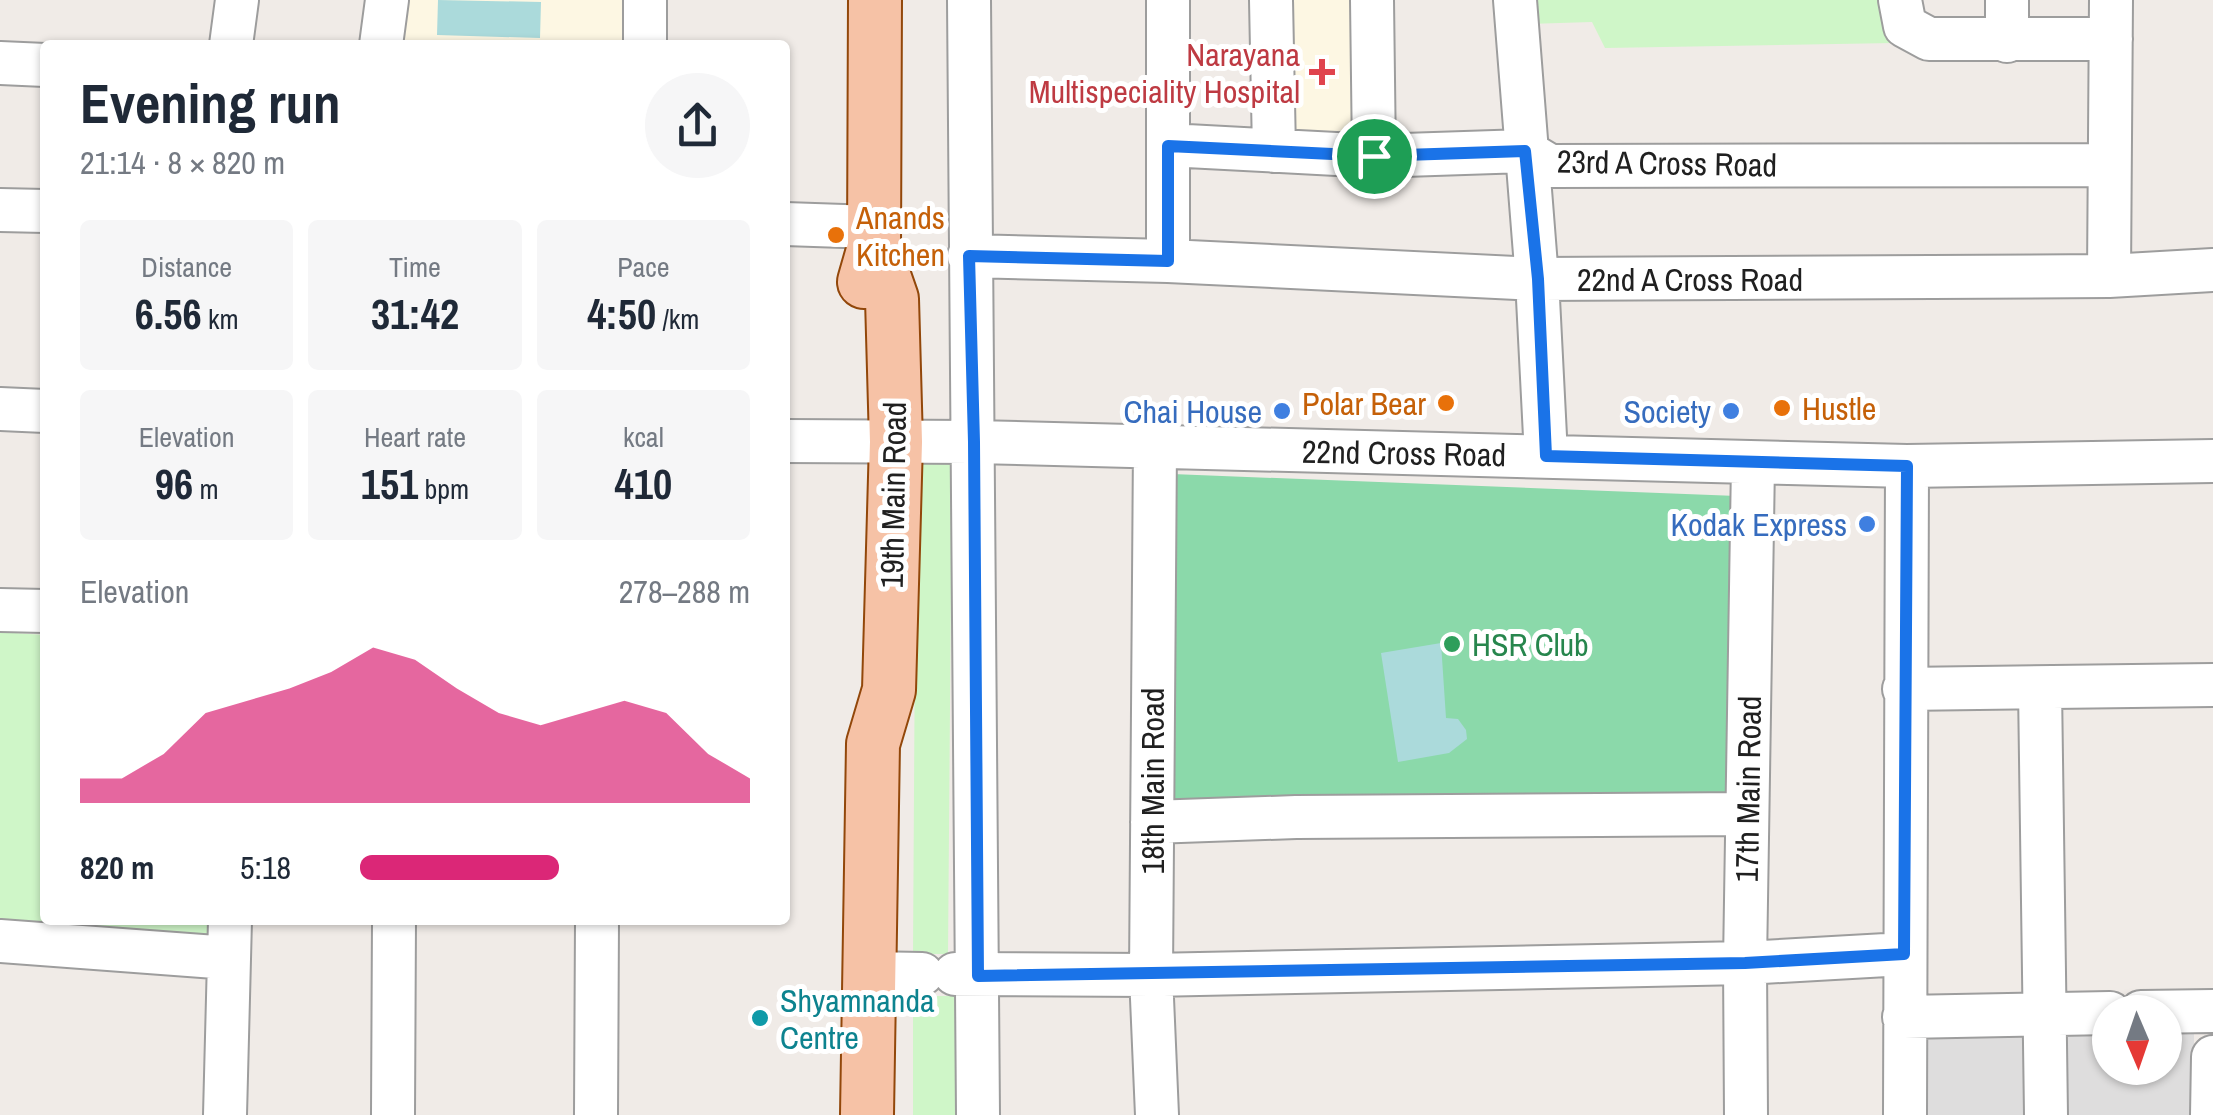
<!DOCTYPE html>
<html lang="en">
<head>
<meta charset="utf-8">
<style>
	body { margin:0; font-family:"Archivo Narrow",sans-serif; background:#f6f6f7; color:#1f2937; height:100vh; display:flex; flex-direction:column; font-size:38px; white-space:nowrap }
	* { box-sizing:border-box; margin:0 }
	p { font-size:32px; color:#747a83 }
	.icon { flex:none; width:55px; height:55px; fill:none; stroke:currentColor; stroke-width:2; stroke-linecap:round; stroke-linejoin:round }
	.map { position:relative; flex:1; overflow:hidden }
	.panel { position:absolute; left:40px; top:40px; width:750px; height:885px; display:flex; flex-direction:column; background:#fff; border-radius:10px; box-shadow:0 2px 8px #0004 }
	.panel>* { flex:none }
	.needle { width:65px; rotate:178deg }
	.buttons { position:absolute; left:2092px; top:995px; display:grid; gap:20px }
	.buttons a { display:grid; place-items:center; width:90px; height:90px; border-radius:50%; background:#fff; box-shadow:0 2px 8px #0004; font-size:50px }
	.pin { position:absolute; display:grid; place-items:center; width:85px; height:85px; color:#fff; margin:-42px; border:5px solid #fff; border-radius:50%; box-shadow:0 2px 10px #0007 }
	.round { display:grid; place-items:center; flex:none; width:105px; height:105px; border-radius:52px; background:#f6f6f7 }
	.overview { display:flex; align-items:center; justify-content:space-between; height:170px; padding:0 40px }
	h1 { font-size:55px; font-weight:700; line-height:75px }
	.stats { display:grid; grid-template-columns:repeat(3,1fr); gap:15px; height:170px; padding:10px 40px }
	.stats div { display:grid; align-content:center; border-radius:10px; background:#f6f6f7; text-align:center }
	.stats b { font-size:42px; font-weight:700 }
	.stats small { font-size:28px; font-weight:400 }
	.stats p { font-size:28px }
	.chart { height:280px; padding:20px 40px }
	.chart p { display:flex; justify-content:space-between }
	.chart svg { width:100%; height:180px; margin-top:10px; fill:#db2777; opacity:.7 }
	ul { padding:0 40px; list-style:none; font-size:32px }
	li { display:grid; grid-template-columns:160px 120px 1fr; align-items:center; height:75px }
	li i { height:25px; border-radius:12px; background:#db2777 }
	.map>svg:first-child { display:block }
	.residential { fill:#dedddd }
	.education { fill:#fdf7e3 }
	.park { fill:#cff6c8 }
	.pitch { fill:#8bd9aa }
	.water { fill:#abdadb }
	.lines { fill:none; stroke-linecap:round; stroke-linejoin:round }
	.minor-casing { stroke:#9d9d9d; stroke-width:46 }
	.major-casing { stroke:#92470a; stroke-width:56 }
	.minor { stroke:#fff; stroke-width:42 }
	.major { stroke:#f6c2a6; stroke-width:52 }
	.route-casing { stroke:#fff; stroke-width:20 }
	.route { stroke:#1a73e8; stroke-width:12 }
	.health-dot { fill:#e0444e; stroke:#fff; stroke-width:4 }
	.food-dot { fill:#e8710a; stroke:#fff; stroke-width:4 }
	.shop-dot { fill:#3f7fe0; stroke:#fff; stroke-width:4 }
	.leisure-dot { fill:#2e9e5b; stroke:#fff; stroke-width:4 }
	.culture-dot { fill:#0f9aa8; stroke:#fff; stroke-width:4 }
	.labels { text-anchor:middle; dominant-baseline:central; stroke-width:10; stroke-linejoin:round; paint-order:stroke }
	.health-label { font-size:32px; fill:#be3a42; stroke:#fff; text-anchor:end }
	.street-label { font-size:32px; fill:#202020; stroke:#fff }
	.food-label { font-size:32px; fill:#c56008; stroke:#fff; text-anchor:start }
	.shop-label { font-size:32px; fill:#366cbe; stroke:#fff; text-anchor:end }
	.leisure-label { font-size:32px; fill:#27864d; stroke:#fff; text-anchor:start }
	.culture-label { font-size:32px; fill:#0d838f; stroke:#fff; text-anchor:start }
</style>
</head>
<body>
<div class="map">
<svg width="2213" height="1115" viewBox="0 0 2213 1115">
	<rect width="100%" height="100%" fill="#f0ebe7"/>
	<path class="residential" d="M 2040,1032 L 2042,1115 L 1909,1115 L 1908,1035 Z
		M 2061,1033 L 2110,1033 L 2110,1068 L 2165,1068 L 2165,1033 L 2194,1033 L 2194,1115 L 2061,1115 Z"/>
	<path class="education" d="M 399,0 L 625,0 L 626,45 L 392,45 Z
		M 1285,0 L 1359,0 L 1359,143 L 1285,143 Z"/>
	<path class="park" d="M 1527,0 L 1894,0 L 1894,43 L 1605,48 L 1592,22 L 1528,24 Z
		M 916,463 L 952,463 L 948,954 L 913,954 Z
		M 0,632 L 45,635 L 45,920 L 215,920 L 214,940 L 0,926 Z
		M 913,996 L 958,996 L 959,1115 L 913,1115 Z"/>
	<path class="pitch" d="M 1172,474 L 1737,496 L 1727,792 L 1170,807 Z"/>
	<path class="water" d="M 438,0 L 541,2 L 540,38 L 437,35 Z
		M 1441,643 L 1446,718 L 1458,719 L 1466,730 L 1467,739 L 1449,753 L 1398,762 L 1381,653 Z"/>
	<g class="lines">
		<defs>
			<path id="minor" d="M 969,0 L 978,1115
				M 1271,0 L 1274,151
				M 1372,0 L 1374,156
				M 1515,0 L 1537,279 L 1546,456
				M 1900,0 L 1905,26 L 1929,39 L 2111,39
				M 2007,0 L 2007,41
				M 231,45 L 237,0
				M 381,45 L 387,0
				M 645,45 L 645,0
				M 0,63 L 45,65
				M 1168,145 L 1374,156 L 1525,151 L 1550,166 L 2109,165
				M 0,210 L 45,211
				M 785,224 L 873,227
				M 969,256 L 1168,261 L 1168,0
				M 1168,261 L 1537,279 L 2109,276 L 2213,270
				M 2109,276 L 2111,0
				M 0,409 L 45,411
				M 785,441 L 975,442 L 1907,466 L 2213,461
				M 1155,446 L 1151,975 L 1157,1115
				M 0,610 L 45,611
				M 2040,688 L 2046,1115
				M 1904,689 L 2213,685
				M 1152,822 L 1296,817 L 1747,814
				M 0,941 L 229,958
				M 867,973 L 922,974
				M 955,974 L 1151,975 L 1745,963 L 1904,954
				M 2141,1012 L 2213,1011
				M 1904,1017 L 2110,1013
				M 225,1115 L 230,920
				M 393,1115 L 394,920
				M 596,1115 L 597,920
				M 1746,1115 L 1745,963 L 1753,463
				M 1905,1115 L 1907,466
				M 2212,1115 L 2213,1057"/>
			<path id="major" d="M 864,282 L 874,247 L 875,0
				M 867,1115 L 873,744 L 889,690 L 896,442 L 892,299 L 874,247"/>
		</defs>
		<use href="#minor" class="minor-casing"/>
		<use href="#major" class="major-casing"/>
		<use href="#minor" class="minor"/>
		<use href="#major" class="major"/>
	</g>
	<g class="lines">
		<defs>
			<path id="route" d="M 1168,146 L 1374,156 L 1525,151 L 1538,279 L 1546,456 L 1907,466 L 1904,954 L 1745,963 L 978,976 L 974,442 L 969,256 L 1168,261 Z"/>
		</defs>
		<use href="#route" class="route-casing"/>
		<use href="#route" class="route"/>
	</g>
	<path class="health-dot" d="M1317 57h10v10h10v10h-10v10h-10v-10h-10v-10h10z"/>
	<g class="food-dot">
		<circle cx="836" cy="235" r="10"/>
		<circle cx="1446" cy="403" r="10"/>
		<circle cx="1782" cy="408" r="10"/>
	</g>
	<g class="shop-dot">
		<circle cx="1282" cy="411" r="10"/>
		<circle cx="1731" cy="411" r="10"/>
		<circle cx="1867" cy="524" r="10"/>
	</g>
	<circle class="leisure-dot" cx="1452" cy="644" r="10"/>
	<circle class="culture-dot" cx="760" cy="1018" r="10"/>
	<g class="labels">
		<g class="health-label">
			<text x="1300" y="54">Narayana<tspan x="1300" dy="37">Multispeciality Hospital</tspan></text>
		</g>
		<g class="street-label">
			<text transform="translate(1667 163) rotate(1)">23rd A Cross Road</text>
			<text x="1690" y="279">22nd A Cross Road</text>
			<text transform="translate(1404 453) rotate(1)">22nd Cross Road</text>
			<text transform="translate(893 495) rotate(-89)">19th Main Road</text>
			<text transform="translate(1152 781) rotate(-90)">18th Main Road</text>
			<text transform="translate(1748 789) rotate(-89)">17th Main Road</text>
		</g>
		<g class="food-label">
			<text x="856" y="217">Anands<tspan x="856" dy="37">Kitchen</tspan></text>
			<text x="1426" y="403" text-anchor="end">Polar Bear</text>
			<text x="1802" y="408">Hustle</text>
		</g>
		<g class="shop-label">
			<text x="1262" y="411">Chai House</text>
			<text x="1711" y="411">Society</text>
			<text x="1847" y="524">Kodak Express</text>
		</g>
		<g class="leisure-label">
			<text x="1472" y="644">HSR Club</text>
		</g>
		<g class="culture-label">
			<text x="780" y="1000">Shyamnanda<tspan x="780" dy="37">Centre</tspan></text>
		</g>
	</g>
</svg>
<div class="buttons">
<a><svg class="needle" viewBox="-14 -14 28 28"><path d="M0-13l5 13h-10z" fill="#e53935"/><path d="M0 13l5-13h-10z" fill="#747a83"/></svg></a>
</div>
<div class="pin" style="left:1374px;top:156px;background:#1e9e55"><svg class="icon" aria-label="arrive" viewBox="0 0 24 24"><path d="M6 21V4h12l-3 4 3 4H6"/></svg></div>
<section class="panel">
<div class="overview"><div><h1>Evening run</h1><p>21:14 · 8 × 820 m</p></div><a class="round"><svg class="icon" aria-label="share" viewBox="0 0 24 24"><path d="M12 15V3M7 8l5-5 5 5M5 13v7h14v-7"/></svg></a></div>
<div class="stats">
<div><p>Distance</p><b>6.56<small> km</small></b></div>
<div><p>Time</p><b>31:42</b></div>
<div><p>Pace</p><b>4:50<small> /km</small></b></div>
</div>
<div class="stats">
<div><p>Elevation</p><b>96<small> m</small></b></div>
<div><p>Heart rate</p><b>151<small> bpm</small></b></div>
<div><p>kcal</p><b>410</b></div>
</div>
<div class="chart"><p><span>Elevation</span>278–288 m</p>
<svg viewBox="0 0 160 44" preserveAspectRatio="none"><path d="M0 44V38L10 38L20 32L30 22L40 19L50 16L60 12L70 6L80 9L90 16L100 22L110 25L120 22L130 19L140 22L150 32L160 38V44z"/></svg>
</div>
<ul>
<li><b>820 m</b>5:18<i style="width:51%"></i></li>
</ul>
</section>
</div>
</body>
</html>
